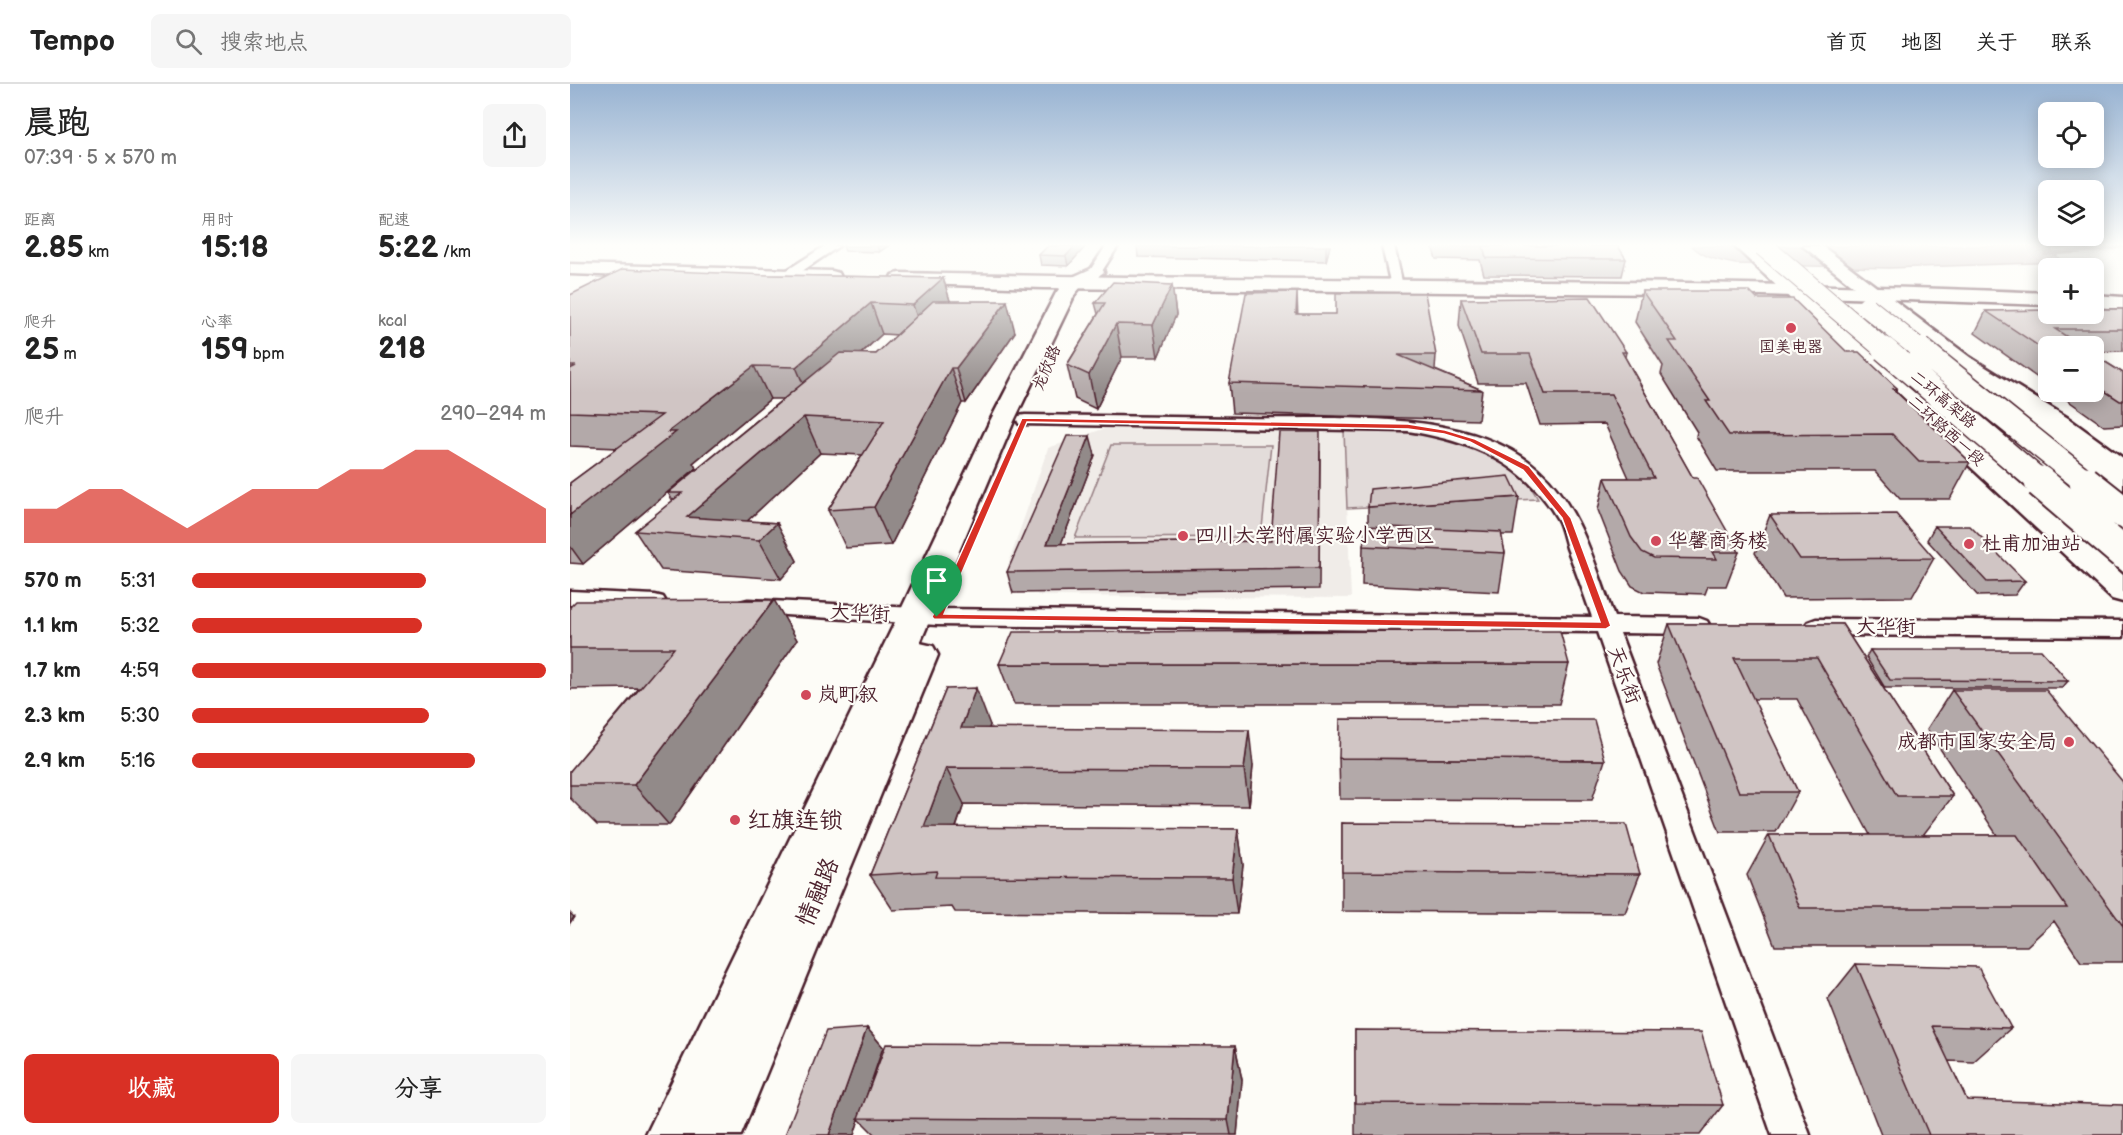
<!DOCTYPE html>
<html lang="zh">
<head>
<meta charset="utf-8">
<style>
	body { margin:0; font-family:"Balsamiq Sans","LXGW WenKai TC",sans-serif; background:#f6f6f6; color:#222; height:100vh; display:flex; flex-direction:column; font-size:22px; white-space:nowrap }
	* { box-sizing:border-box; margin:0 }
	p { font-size:20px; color:#767676 }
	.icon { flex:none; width:33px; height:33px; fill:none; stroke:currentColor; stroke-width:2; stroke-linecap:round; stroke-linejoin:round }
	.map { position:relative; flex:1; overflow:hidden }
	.sheet { display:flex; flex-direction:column; background:#fff; width:570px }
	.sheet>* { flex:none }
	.fabs { position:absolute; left:1468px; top:18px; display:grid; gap:12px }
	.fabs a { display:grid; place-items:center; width:66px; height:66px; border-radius:9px; background:#fff; box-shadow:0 3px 15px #0003; font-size:30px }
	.pin { position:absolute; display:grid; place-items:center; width:51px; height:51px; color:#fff; margin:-62px -26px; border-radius:50% 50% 50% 0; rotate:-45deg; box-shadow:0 0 6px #0007 }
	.pin .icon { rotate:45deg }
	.round { display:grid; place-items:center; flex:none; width:63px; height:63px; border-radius:9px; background:#f6f6f6 }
	.headline { display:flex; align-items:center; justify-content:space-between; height:102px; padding:0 24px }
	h1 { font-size:33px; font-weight:600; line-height:45px }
	.metrics { display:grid; grid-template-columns:repeat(3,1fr); gap:9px; height:102px; padding:6px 24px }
	.metrics div { display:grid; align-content:center }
	.metrics b { font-size:30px; font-weight:600 }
	.metrics small { font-size:16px; font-weight:400 }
	.metrics p { font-size:16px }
	.chart { height:168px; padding:12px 24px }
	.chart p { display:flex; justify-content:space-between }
	.chart svg { width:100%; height:108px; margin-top:6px; fill:#d93025; opacity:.7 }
	.cta { display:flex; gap:12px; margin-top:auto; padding:12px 24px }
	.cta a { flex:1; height:69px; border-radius:9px; background:#d93025; color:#fff; font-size:24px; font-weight:600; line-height:69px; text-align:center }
	.cta a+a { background:#f6f6f6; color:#222 }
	ul { padding:0 24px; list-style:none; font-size:20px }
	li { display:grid; grid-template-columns:96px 72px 1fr; align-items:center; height:45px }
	li i { height:15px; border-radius:8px; background:#d93025 }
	header { display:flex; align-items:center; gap:36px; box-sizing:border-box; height:84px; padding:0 30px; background:#fff; border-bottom:2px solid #e0e0e0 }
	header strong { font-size:28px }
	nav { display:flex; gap:33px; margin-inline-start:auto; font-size:21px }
	.search { width:420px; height:54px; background:#f6f6f6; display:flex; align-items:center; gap:15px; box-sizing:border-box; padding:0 21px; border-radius:9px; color:#767676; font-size:22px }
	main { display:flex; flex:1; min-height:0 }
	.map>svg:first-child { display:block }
	.built { fill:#f0ece8 }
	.green { fill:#e3dcda; stroke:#967e82; stroke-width:1.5 }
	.water { fill:#c0b1b1; stroke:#91777b; stroke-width:1.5 }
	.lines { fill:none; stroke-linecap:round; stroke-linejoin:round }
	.stream { stroke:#91777b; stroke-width:4 }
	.street-casing { stroke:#4a1f2b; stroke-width:5 }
	.secondary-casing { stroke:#4a1f2b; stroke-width:5 }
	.primary-casing { stroke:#4a1f2b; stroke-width:5 }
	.highway-casing { stroke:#4a1f2b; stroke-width:5 }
	.street { fill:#fdfcf7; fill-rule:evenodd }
	.secondary { fill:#fdfcf7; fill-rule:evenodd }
	.primary { fill:#fdfcf7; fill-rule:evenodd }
	.highway { fill:#fdfcf7; fill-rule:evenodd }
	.highway-bridge-far2-casing { stroke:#4a1f2b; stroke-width:22; stroke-linecap:butt }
	.highway-bridge-far1-casing { stroke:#4a1f2b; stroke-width:27; stroke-linecap:butt }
	.highway-bridge-casing { stroke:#4a1f2b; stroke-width:35; stroke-linecap:butt }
	.highway-bridge-far2 { stroke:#fdfcf7; stroke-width:20 }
	.highway-bridge-far1 { stroke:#fdfcf7; stroke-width:24 }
	.highway-bridge { stroke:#fdfcf7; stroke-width:31 }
	.wall { fill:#b3a9a9; stroke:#4a1f2b; stroke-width:1.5; fill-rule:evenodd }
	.shaded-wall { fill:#928a89; stroke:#4a1f2b; stroke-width:1.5 }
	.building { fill:#d0c5c4; stroke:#4a1f2b; stroke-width:1.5 }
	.route { fill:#d93025; stroke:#fff; stroke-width:1.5; fill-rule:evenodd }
	.poi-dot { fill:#d1495b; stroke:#fdfcf7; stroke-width:2 }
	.labels { text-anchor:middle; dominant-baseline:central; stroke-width:4.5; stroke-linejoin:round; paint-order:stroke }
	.far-poi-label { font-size:16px; fill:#4a1f2b; stroke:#fdfcf7 }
	.far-street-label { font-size:16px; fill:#4a1f2b; stroke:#fdfcf7 }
	.poi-label { font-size:20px; fill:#4a1f2b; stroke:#fdfcf7; text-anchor:start }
	.street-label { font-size:20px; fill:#4a1f2b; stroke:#fdfcf7 }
	.near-poi-label { font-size:24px; fill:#4a1f2b; stroke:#fdfcf7; text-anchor:start }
	.near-street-label { font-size:24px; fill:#4a1f2b; stroke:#fdfcf7 }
</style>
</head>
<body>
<header>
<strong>Tempo</strong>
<div class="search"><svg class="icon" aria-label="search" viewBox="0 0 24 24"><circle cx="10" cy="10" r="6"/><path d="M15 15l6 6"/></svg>搜索地点</div>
<nav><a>首页</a><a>地图</a><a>关于</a><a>联系</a></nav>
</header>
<main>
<section class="sheet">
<div class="headline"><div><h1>晨跑</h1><p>07:39 · 5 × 570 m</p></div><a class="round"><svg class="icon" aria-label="share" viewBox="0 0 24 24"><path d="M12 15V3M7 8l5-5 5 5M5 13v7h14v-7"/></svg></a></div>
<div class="metrics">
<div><p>距离</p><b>2.85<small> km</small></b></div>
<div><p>用时</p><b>15:18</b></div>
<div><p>配速</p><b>5:22<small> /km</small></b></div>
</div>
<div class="metrics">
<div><p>爬升</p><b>25<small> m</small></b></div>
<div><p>心率</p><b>159<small> bpm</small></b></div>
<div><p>kcal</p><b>218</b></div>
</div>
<div class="chart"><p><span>爬升</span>290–294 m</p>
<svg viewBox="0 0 160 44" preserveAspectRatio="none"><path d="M0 44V30L10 30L20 22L30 22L40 30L50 38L60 30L70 22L80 22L90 22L100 14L110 14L120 6L130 6L140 14L150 22L160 30V44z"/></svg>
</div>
<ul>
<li><b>570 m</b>5:31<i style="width:66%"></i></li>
<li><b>1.1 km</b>5:32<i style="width:65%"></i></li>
<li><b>1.7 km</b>4:59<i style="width:100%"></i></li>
<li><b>2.3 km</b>5:30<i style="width:67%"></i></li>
<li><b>2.9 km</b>5:16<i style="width:80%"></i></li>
</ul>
<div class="cta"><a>收藏</a><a>分享</a></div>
</section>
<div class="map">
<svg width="1553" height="1051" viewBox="0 0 1553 1051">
	<rect width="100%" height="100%" fill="#fdfcf7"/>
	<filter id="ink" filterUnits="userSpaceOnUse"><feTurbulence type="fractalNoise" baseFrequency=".0167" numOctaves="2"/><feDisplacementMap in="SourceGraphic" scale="12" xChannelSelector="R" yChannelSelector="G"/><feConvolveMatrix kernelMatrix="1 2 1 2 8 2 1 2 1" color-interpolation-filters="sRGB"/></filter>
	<g filter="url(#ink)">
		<path class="built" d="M 533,345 L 774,347 L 781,514 L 469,512 L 438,481 L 478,364 Z"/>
		<path class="green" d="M 774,347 C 832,348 914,346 955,395 C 960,401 964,408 968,415 L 777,424 Z
			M 541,361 L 701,361 L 691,453 L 505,454 Z"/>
		<path class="water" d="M 1122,162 L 1478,162 L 1492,178 L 1319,184 L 1166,180 C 1150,177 1134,174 1122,162 Z"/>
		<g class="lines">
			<path class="stream" d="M 1475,170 L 1531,166 L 1552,162"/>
			<defs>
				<path id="street" d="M 255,162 L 269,162 L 222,194 L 214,194 L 212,191 L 214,188 Z
					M 536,162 L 548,162 L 522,203 L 512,203 L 511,200 Z
					M 812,162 L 824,162 L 833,202 L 832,205 L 822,205 L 821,202 Z
					M 455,331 C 528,332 601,333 674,334 C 763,336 897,322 968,385 C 1011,423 1025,482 1044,533 L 1129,534 L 1137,537 L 1140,542 L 1137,547 L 1129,550 L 1050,549 L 1240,1051 L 1202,1051 L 1027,548 L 367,541 L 170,528 L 167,523 L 170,518 L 178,516 L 367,525 L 1022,533 C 1014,510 1006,487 997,464 C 994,454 992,442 987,434 C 954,377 899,357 838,347 L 449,340 L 447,336 L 449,332 Z
					M 0,507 L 85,511 L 93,513 L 96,518 L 93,523 L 85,525 L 0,521 Z
					M 1246,535 L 1553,537 L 1553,553 L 1246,551 L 1238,548 L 1234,543 L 1238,538 Z"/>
				<path id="secondary" d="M 1164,162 L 1182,162 L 1553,491 L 1553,518 L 1542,515 Z
					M 1233,162 L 1252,162 L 1401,274 L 1498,334 L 1553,374 L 1553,395 L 1543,393 L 1480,344 L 1385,284 Z
					M 525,183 L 531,184 L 534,188 L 510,204 L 505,210 L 444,337 L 350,559 L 363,562 L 368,571 L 171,1051 L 76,1051 L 328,532 L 420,337 L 486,209 L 496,196 Z"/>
				<path id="primary" d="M 0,180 L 262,187 L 269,189 L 271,193 L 269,197 L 262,199 L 0,190 Z
					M 329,189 C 712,198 1096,193 1479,209 L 1479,221 L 1192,211 L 473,204 L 322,199 L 320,195 L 322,191 Z
					M 1524,211 L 1553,213 L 1553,225 L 1524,223 Z"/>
				<path id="highway" d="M 1393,272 L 1401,274 L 1553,391 L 1553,412 L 1543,410 L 1385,284 L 1382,279 L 1385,274 Z"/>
			</defs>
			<use href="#street" class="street-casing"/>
			<use href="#secondary" class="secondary-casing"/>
			<use href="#primary" class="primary-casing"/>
			<use href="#highway" class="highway-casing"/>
			<use href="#street" class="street"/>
			<use href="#secondary" class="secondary"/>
			<use href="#primary" class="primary"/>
			<use href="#highway" class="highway"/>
			<defs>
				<path id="highway-bridge-far2" d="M 1193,162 L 1316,267
					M 1297,223 L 1352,267"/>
				<path id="highway-bridge-far1" d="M 1314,265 L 1471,399
					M 1350,265 L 1517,399"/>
				<path id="highway-bridge" d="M 1470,398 L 1553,469
					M 1515,398 L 1553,428"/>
			</defs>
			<use href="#highway-bridge-far2" class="highway-bridge-far2-casing"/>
			<use href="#highway-bridge-far1" class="highway-bridge-far1-casing"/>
			<use href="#highway-bridge" class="highway-bridge-casing"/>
			<use href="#highway-bridge-far2" class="highway-bridge-far2"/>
			<use href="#highway-bridge-far1" class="highway-bridge-far1"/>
			<use href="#highway-bridge" class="highway-bridge"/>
		</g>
		<path class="wall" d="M 273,162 L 318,162 L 309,168 L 275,167 Z
			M 478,162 L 515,162 L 515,163 L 498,182 L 471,181 L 469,171 Z
			M 567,162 L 760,162 L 756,177 L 568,173 Z
			M 862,162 L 1048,162 L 1056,175 L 1052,192 L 914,191 L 910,176 L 866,175 Z
			M 199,191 L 373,194 L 380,217 L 445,248 L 396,319 L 392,319 L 321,461 L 276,464 L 258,426 L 292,371 L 250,369 L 177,437 L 207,439 L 227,477 L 211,495 L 91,486 L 65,447 L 103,417 L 98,409 L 213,315 L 200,315 L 123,379 L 126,384 L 13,480 L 0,479 L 0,399 L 47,364 L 0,362 L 0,211 ZM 312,250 L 327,251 L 306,270 L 291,270 Z
			M 602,201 L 606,231 L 588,273 L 552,273 L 526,325 L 505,315 L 497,281 L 528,230 L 525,219 Z
			M 1072,207 L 1187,215 L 1277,268 L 1327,304 L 1326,307 L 1400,378 L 1380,415 L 1330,415 L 1305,387 L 1147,387 L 1126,352 L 1127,348 L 1091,290 L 1093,282 L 1065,238 Z
			M 891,215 L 1056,268 L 1055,273 L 1123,394 L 1169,468 L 1156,502 L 1138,502 L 1135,510 L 1074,508 L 1062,502 L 1052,487 L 1028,426 L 1035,394 L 1059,394 L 1035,340 L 970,341 L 956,299 L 908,299 L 889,242 Z
			M 1553,225 L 1553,267 L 1524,268 L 1524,262 L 1479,262 L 1479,302 L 1405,249 L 1416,227 Z
			M 728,230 L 866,271 L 865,286 L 912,306 L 908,336 L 662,329 L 659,299 Z
			M 1524,271 L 1553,289 L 1553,341 L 1534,342 L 1486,308 L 1524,308 Z
			M 750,367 L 749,505 L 443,509 L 437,488 L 525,371 L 491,460 L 701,457 Z
			M 949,413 L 943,451 L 931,451 L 935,469 L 929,508 L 792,501 L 793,462 L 798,442 L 798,423 Z
			M 1200,431 L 1364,474 L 1342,513 L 1213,514 L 1185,469 Z
			M 1365,442 L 1455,497 L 1445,511 L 1408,512 L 1357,456 Z
			M 204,516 L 227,556 L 99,741 L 27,741 L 0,714 L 0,687 L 69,604 L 0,605 L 0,523 Z
			M 1099,540 L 1272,540 L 1383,712 L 1353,751 L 1427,751 L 1357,645 L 1382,606 L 1553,698 L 1553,878 L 1511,878 L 1484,837 L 1457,862 L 1205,862 L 1177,791 L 1199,751 L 1300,751 L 1227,615 L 1183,615 L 1228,708 L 1206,748 L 1150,748 L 1086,580 Z
			M 1300,566 L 1498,597 L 1492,604 L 1315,604 L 1296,573 Z
			M 429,580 L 999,580 L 989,620 L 444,620 Z
			M 376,605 L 420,641 L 419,644 L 683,682 L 679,722 L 394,720 L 386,744 L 668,745 L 673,781 L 667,830 L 385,828 L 382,823 L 323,826 L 300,791 Z
			M 769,674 L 1035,676 L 1022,716 L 770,715 Z
			M 772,739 L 1070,790 L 1055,829 L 772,827 Z
			M 1286,880 L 1441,944 L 1403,978 L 1378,977 L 1397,1016 L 1553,1051 L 1311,1051 L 1258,915 Z
			M 297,944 L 313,963 L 302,997 L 665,962 L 672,996 L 667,1051 L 305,1051 L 289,1035 L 284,1051 L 215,1051 Z
			M 785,946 L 1153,1021 L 1130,1051 L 785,1051 Z"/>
		<path class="shaded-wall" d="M 307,162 L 318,162 L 309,168 Z
			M 505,162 L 515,162 L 515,163 L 498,182 L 496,172 Z
			M 756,162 L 760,162 L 756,177 Z
			M 373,194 L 382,223 L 353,252 L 343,221 Z
			M 602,201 L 606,231 L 588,273 L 583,241 Z
			M 727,208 L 728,235 L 726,230 Z
			M 437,217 L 445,248 L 396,319 L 386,284 Z
			M 301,219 L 312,250 L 240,316 L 226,283 Z
			M 546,240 L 552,273 L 526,325 L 519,291 Z
			M 184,282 L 200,315 L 123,379 L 126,384 L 13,480 L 0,462 L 0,431 L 98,348 Z
			M 381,284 L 392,319 L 321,461 L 304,423 Z
			M 234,333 L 250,369 L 159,454 L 117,433 Z
			M 520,352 L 525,371 L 483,481 L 477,460 Z
			M 207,439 L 227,477 L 211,495 L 189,456 Z
			M 204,516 L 227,556 L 99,741 L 64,701 Z
			M 406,604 L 420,641 L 407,681 L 391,644 Z
			M 679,646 L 683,682 L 679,722 L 674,685 Z
			M 376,684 L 394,720 L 373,780 L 354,743 Z
			M 668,745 L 673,781 L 667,830 L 662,794 Z
			M 0,829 L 4,833 L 0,839 Z
			M 297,944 L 313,963 L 289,1034 L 288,1034 L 289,1035 L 284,1051 L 259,1051 Z
			M 665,962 L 672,996 L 667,1051 L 661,1051 L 658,1036 Z"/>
		<path class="building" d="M 478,162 L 505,162 L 496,172 L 469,171 Z
			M 913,162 L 1048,162 L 1056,175 L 916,174 Z
			M 53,185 L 199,191 L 373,194 L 343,221 L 301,219 L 226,283 L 184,282 L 98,348 L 106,348 L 0,431 L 0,399 L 92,331 L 0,328 L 0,285 L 6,282 L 0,282 L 0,211 Z
			M 543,198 L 602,201 L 583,241 L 546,240 L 519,291 L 497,281 L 535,219 L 525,219 Z
			M 1072,207 L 1179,207 L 1187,215 L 1223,215 L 1277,268 L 1289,268 L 1327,304 L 1323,305 L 1400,378 L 1349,378 L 1322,350 L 1159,351 L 1136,317 L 1140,317 L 1099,257 L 1107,257 Z
			M 727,208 L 726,230 L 766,230 L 766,209 L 855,209 L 866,271 L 828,271 L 912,306 L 659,299 L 676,209 Z
			M 1020,213 L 1056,268 L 1052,268 L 1123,394 L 1127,394 L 1169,468 L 1143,468 L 1147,475 L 1084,474 L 1072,468 L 1061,453 L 1035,394 L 1084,394 L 1041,310 L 975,310 L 960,270 L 911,270 L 891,215 Z
			M 363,217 L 437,217 L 386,284 L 381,284 L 304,423 L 258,426 L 314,337 L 234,333 L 117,433 L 207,439 L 189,456 L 65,447 L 112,409 L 98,409 L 270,269 L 306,270 Z
			M 1524,225 L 1553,225 L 1553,245 L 1485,245 L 1511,262 L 1479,262 L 1479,269 L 1416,227 L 1479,226 L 1479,230 L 1524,230 Z
			M 1524,271 L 1553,289 L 1553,317 L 1550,317 L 1524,300 Z
			M 709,348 L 750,348 L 749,484 L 437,488 L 497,352 L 520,352 L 477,460 L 701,457 Z
			M 939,392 L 949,413 L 798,423 L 800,405 Z
			M 1326,430 L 1364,474 L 1230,475 L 1200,431 Z
			M 796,442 L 931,448 L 935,469 L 793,462 Z
			M 1365,442 L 1400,442 L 1455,497 L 1417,498 Z
			M 204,516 L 64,701 L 0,701 L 0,687 L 104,564 L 0,564 L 0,523 L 6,517 Z
			M 1099,540 L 1272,540 L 1383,712 L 1327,712 L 1247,574 L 1164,574 L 1228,708 L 1169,708 Z
			M 990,547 L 999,580 L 429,580 L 443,548 Z
			M 1300,566 L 1471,566 L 1498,597 L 1320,596 Z
			M 406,604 L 391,644 L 679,646 L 674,685 L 376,684 L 354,743 L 668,745 L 662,794 L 365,793 L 367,787 L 300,791 L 376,605 Z
			M 1382,606 L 1476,606 L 1553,698 L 1553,842 Z
			M 770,635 L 1024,636 L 1035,676 L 769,674 Z
			M 772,739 L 1056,740 L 1070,790 L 772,788 Z
			M 1199,751 L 1447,751 L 1497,824 L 1230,824 Z
			M 1286,880 L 1408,883 L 1441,944 L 1362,942 L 1397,1016 L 1553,1021 L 1553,1051 L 1359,1051 Z
			M 297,944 L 259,1051 L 215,1051 L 256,947 Z
			M 785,946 L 1131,948 L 1153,1021 L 785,1019 Z
			M 316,960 L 665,962 L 658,1036 L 288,1034 Z"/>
	</g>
	<linearGradient id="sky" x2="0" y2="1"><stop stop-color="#98b3d2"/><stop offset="0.52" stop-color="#fefefb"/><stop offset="1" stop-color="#fefefb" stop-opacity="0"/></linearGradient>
	<rect width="1553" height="309" fill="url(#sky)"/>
	<path class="route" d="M 452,334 L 838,340 L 875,346 L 905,355 L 959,382 L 1001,434 L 1041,542 L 1036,545 L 364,535 L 362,533 ZM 457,338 L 838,345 L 874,350 L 900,358 L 953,386 L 992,434 L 1030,538 L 374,530 Z"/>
	<g class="poi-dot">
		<circle cx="1221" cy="244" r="6"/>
		<circle cx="613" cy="452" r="6"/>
		<circle cx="1086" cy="457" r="6"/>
		<circle cx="1399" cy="460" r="6"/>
		<circle cx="236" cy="611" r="6"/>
		<circle cx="1499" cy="658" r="6"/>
		<circle cx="165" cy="736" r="6"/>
	</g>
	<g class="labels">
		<g class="far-poi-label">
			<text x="1221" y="263">国美电器</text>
		</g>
		<g class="far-street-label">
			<text transform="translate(477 284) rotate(-67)">龙欣路</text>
			<text transform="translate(1373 316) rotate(40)">二环高架路</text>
			<text transform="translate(1376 347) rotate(42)">二环路西一段</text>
		</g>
		<g class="poi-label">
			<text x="625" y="452">四川大学附属实验小学西区</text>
			<text x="1098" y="457">华馨商务楼</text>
			<text x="1411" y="460">杜甫加油站</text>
			<text x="248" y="611">岚町叙</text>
			<text x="1487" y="658" text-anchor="end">成都市国家安全局</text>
		</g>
		<g class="street-label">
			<text transform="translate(290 529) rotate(3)">大华街</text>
			<text x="1316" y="543">大华街</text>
			<text transform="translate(1054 591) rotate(70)">天乐街</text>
		</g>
		<g class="near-poi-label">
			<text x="177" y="736">红旗连锁</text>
		</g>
		<g class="near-street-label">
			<text transform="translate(248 808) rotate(-67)">情融路</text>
		</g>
	</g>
</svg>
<div class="fabs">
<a><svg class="icon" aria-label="locate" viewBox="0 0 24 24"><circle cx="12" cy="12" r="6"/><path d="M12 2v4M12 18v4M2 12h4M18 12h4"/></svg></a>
<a><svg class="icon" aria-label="layers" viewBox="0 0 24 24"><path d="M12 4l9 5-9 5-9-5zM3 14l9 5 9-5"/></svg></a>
<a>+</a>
<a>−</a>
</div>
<div class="pin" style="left:367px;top:533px;background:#1e9e55"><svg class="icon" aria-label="arrive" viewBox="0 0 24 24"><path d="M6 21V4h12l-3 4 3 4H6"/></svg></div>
</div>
</main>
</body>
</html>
